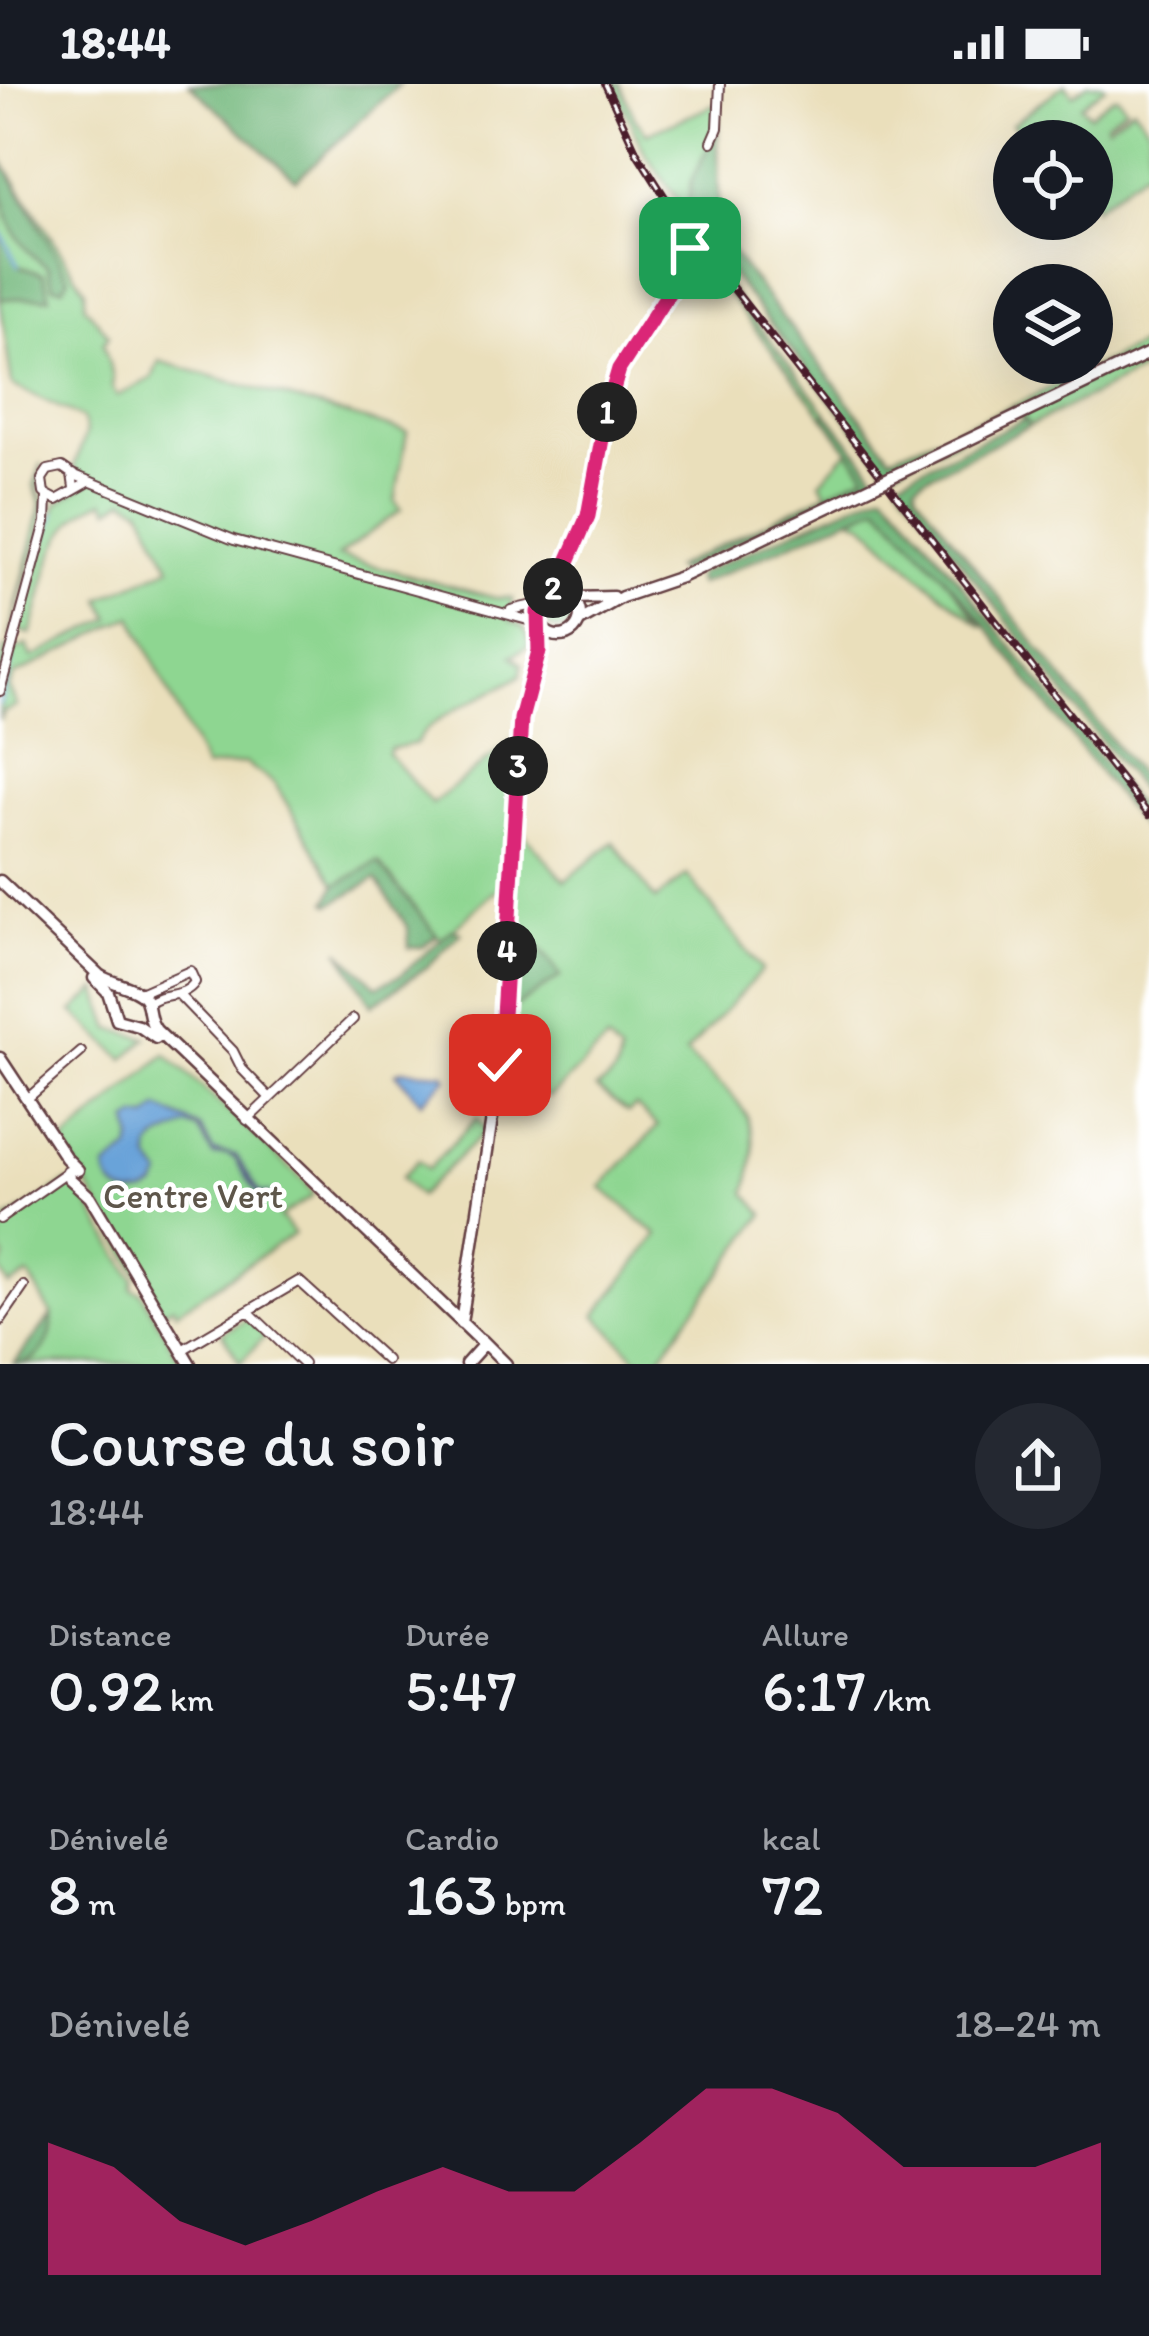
<!DOCTYPE html>
<html lang="fr">
<head>
<meta charset="utf-8">
<style>
	body { margin:0; font-family:Itim,sans-serif; background:#242831; color:#f1f3f6; height:100vh; display:flex; flex-direction:column; font-size:45px; white-space:nowrap }
	* { box-sizing:border-box; margin:0 }
	p { font-size:39px; color:#9ea1a6 }
	.icon { flex:none; width:66px; height:66px; fill:none; stroke:currentColor; stroke-width:2; stroke-linecap:round; stroke-linejoin:round }
	.map { position:relative; height:1280px; overflow:hidden }
	.drawer { display:flex; flex-direction:column; background:#171b24; flex:1 }
	.drawer>* { flex:none }
	.tools { position:absolute; left:993px; top:36px; display:grid; gap:24px }
	.tools a { display:grid; place-items:center; width:120px; height:120px; border-radius:50%; background:#171b24; box-shadow:0 12px 48px #0002; font-size:60px }
	.pin { position:absolute; display:grid; place-items:center; width:102px; height:102px; color:#fff; margin:-51px; border-radius:24px; box-shadow:0 6px 18px #0006 }
	.km { position:absolute; width:60px; height:60px; margin:-30px; border-radius:50%; background:#222; color:#fff; font-size:33px; line-height:60px; text-align:center }
	.round { display:grid; place-items:center; flex:none; width:126px; height:126px; border-radius:63px; background:#242831 }
	.overview { display:flex; align-items:center; justify-content:space-between; height:204px; padding:0 48px }
	h1 { font-size:66px; font-weight:600; line-height:90px }
	.metrics { display:grid; grid-template-columns:repeat(3,1fr); gap:18px; height:204px; padding:12px 48px }
	.metrics div { display:grid; align-content:center }
	.metrics b { font-size:60px; font-weight:600 }
	.metrics small { font-size:33px; font-weight:400 }
	.metrics p { font-size:33px }
	.chart { height:336px; padding:24px 48px }
	.chart p { display:flex; justify-content:space-between }
	.chart svg { width:100%; height:216px; margin-top:12px; fill:#db2777; opacity:.7 }
	.status { display:flex; justify-content:space-between; align-items:center; height:84px; padding:0 60px; background:#171b24; direction:ltr }
	.status svg { height:33px; fill:currentColor }
	.map>svg:first-child { display:block }
	.green { fill:#8ed691; stroke:#6c7a5e; stroke-width:3 }
	.forest { fill:#72b77b; stroke:#5e6b53; stroke-width:3 }
	.water { fill:#69a3d9; stroke:#5a6182; stroke-width:3 }
	.lines { fill:none; stroke-linecap:round; stroke-linejoin:round }
	.stream { stroke:#69a3d9; stroke-width:3 }
	.street-casing { stroke:#623c41; stroke-width:12 }
	.secondary-casing { stroke:#623c41; stroke-width:15 }
	.street { stroke:#fff; stroke-width:8 }
	.secondary { stroke:#fff; stroke-width:10 }
	.rail-casing { stroke:#4a1f2b; stroke-width:8 }
	.rail { stroke:#fff; stroke-width:3; stroke-dasharray:9; stroke-linecap:butt }
	.secondary-bridge-casing { stroke:#623c41; stroke-width:15; stroke-linecap:butt }
	.secondary-bridge { stroke:#fff; stroke-width:10 }
	.route-casing { stroke:#fff; stroke-width:24 }
	.route { stroke:#db2777; stroke-width:15 }
	.labels { text-anchor:middle; dominant-baseline:central; stroke-width:9; stroke-linejoin:round; paint-order:stroke }
	.park-label { font-size:36px; fill:#5e564a; stroke:#fff }
</style>
</head>
<body>
<div class="status"><b>18:44</b><svg viewBox="0 0 49 12"><path d="M0 12V9h3v3zM5 12V6h3v6zM10 12V3h3v9zM15 12V0h3v12zM26 1h20v11H26zM47 4h2v5h-2z"/></svg></div>
<div class="map">
<svg width="1149" height="1280" viewBox="0 0 1149 1280">
	<rect width="100%" height="100%" fill="#fff"/>
	<filter id="ink" filterUnits="userSpaceOnUse"><feTurbulence type="fractalNoise" baseFrequency=".00833" numOctaves="2"/><feDisplacementMap in="SourceGraphic" scale="24" xChannelSelector="R" yChannelSelector="G"/><feConvolveMatrix kernelMatrix="1 2 1 2 8 2 1 2 1" color-interpolation-filters="sRGB"/></filter>
	<filter id="wash" filterUnits="userSpaceOnUse"><feTurbulence type="fractalNoise" baseFrequency=".004" numOctaves="4" result="noise"/><feDisplacementMap in="SourceGraphic" scale="48" xChannelSelector="R" yChannelSelector="G"/><feGaussianBlur stdDeviation="2.7" result="paint"/><feColorMatrix in="noise" values="0 0 0 0 0 0 0 0 0 0 0 0 0 0 0 0 0 1.4 0 .05"/><feComposite in="paint" operator="in"/></filter>
	<g filter="url(#wash)">
		<rect width="100%" height="100%" fill="#eadfbb"/>
		<path class="green" d="M 612,0 L 620,0 L 635,34 L 647,50 L 719,19 L 718,44 L 690,116 L 682,122 L 645,69 Z
			M 1065,0 L 1073,11 L 1088,0 L 1103,0 L 1105,3 L 1081,21 L 1089,31 L 1113,13 L 1118,13 L 1126,23 L 1106,38 L 1107,42 L 1133,23 L 1149,43 L 1149,83 L 1094,124 L 1092,57 L 1029,57 L 1012,40 Z
			M 0,73 L 85,206 L 85,222 L 109,251 L 103,259 L 113,294 L 112,304 L 117,312 L 152,294 L 159,277 L 407,348 L 395,417 L 401,426 L 338,472 L 495,514 L 512,514 L 510,537 C 524,541 529,547 529,562 L 512,572 L 522,580 L 521,591 C 495,610 429,630 417,659 L 389,665 L 388,670 L 432,720 L 515,654 L 515,740 L 565,797 L 614,758 L 655,816 L 687,791 L 762,886 L 686,969 C 740,1020 768,1029 746,1109 L 764,1130 L 655,1280 L 637,1275 L 596,1231 L 658,1151 L 601,1103 L 658,1042 L 636,1022 L 628,1028 L 596,1004 C 613,995 618,990 620,970 L 607,957 L 549,1014 L 510,980 L 500,981 L 504,931 L 560,892 L 510,824 L 511,799 L 494,808 L 441,856 L 378,778 L 336,801 L 275,700 L 245,679 L 205,684 L 132,532 L 14,592 L 9,604 L 17,622 L 4,628 L 0,637 L 0,585 L 5,564 L 18,565 L 27,561 L 32,574 L 111,534 L 101,515 L 170,483 L 142,425 L 125,415 L 110,425 L 105,417 C 48,434 48,502 31,550 L 18,546 L 57,419 L 88,399 L 74,383 L 86,348 L 82,334 L 12,301 L 0,215 L 49,213 L 18,182 L 0,147 Z
			M 704,173 L 827,329 L 823,332 L 708,185 Z
			M 1149,257 L 1149,283 L 1029,342 L 1013,322 Z
			M 848,366 L 867,390 L 827,409 L 820,398 Z
			M 42,379 L 38,405 L 45,419 L 40,448 L 8,555 L 41,421 L 34,401 Z
			M 879,421 L 948,496 L 983,543 L 920,492 L 865,440 L 852,434 Z
			M543 530a16 16 0 1 1 32 0a16 16 0 1 1-32 0Z
			M 97,906 L 111,945 L 147,954 L 124,975 L 73,928 Z
			M 166,970 L 306,1099 L 313,1112 L 280,1133 L 294,1150 L 176,1228 L 174,1222 L 162,1228 L 148,1205 L 150,1194 L 139,1191 C 114,1148 90,1104 65,1063 L 66,1057 Z
			M 477,1034 L 485,1047 L 419,1112 L 401,1094 L 418,1076 L 428,1085 Z
			M 68,1098 L 79,1105 L 134,1195 L 132,1205 L 141,1208 L 182,1280 L 14,1280 L 52,1231 L 29,1191 L 9,1202 L 0,1186 L 5,1174 L 0,1166 L 0,1140 Z
			M 248,1235 L 265,1252 L 240,1279 L 222,1249 Z"/>
		<path class="forest" d="M 189,0 L 400,0 L 296,96 Z
			M 718,44 L 719,139 L 727,162 L 891,372 L 1013,322 L 1019,326 L 889,388 L 708,162 L 703,147 L 682,122 L 689,116 L 691,97 Z
			M 0,73 L 69,194 L 63,204 L 53,202 L 48,183 C 8,158 0,119 0,73 Z
			M 0,147 L 18,182 L 43,190 L 50,213 L 0,215 Z
			M 827,329 L 876,391 L 678,488 L 674,484 L 866,390 L 823,332 Z
			M 1025,335 L 1029,342 L 924,394 L 916,400 L 916,408 L 1149,704 L 1149,718 L 897,396 Z
			M 884,407 L 903,426 L 1149,736 L 1149,753 L 973,525 L 879,421 L 699,500 L 696,495 L 698,490 Z
			M 378,778 L 437,851 L 422,863 L 409,864 L 408,844 L 376,795 L 331,820 L 327,818 L 336,801 Z
			M 510,824 L 561,892 L 504,931 Z
			M 453,845 L 461,849 L 428,882 L 372,921 L 339,866 L 377,902 L 401,891 Z
			M 52,1231 C 54,1256 41,1280 14,1280 Z"/>
		<path class="water" d="M 401,986 L 444,989 L 447,994 L 421,1018 L 396,989 Z
			M 159,1024 L 201,1044 L 213,1067 L 236,1071 L 260,1109 L 271,1109 L 260,1113 C 251,1100 242,1089 236,1075 L 227,1070 L 213,1071 L 198,1045 L 187,1042 C 175,1048 156,1053 150,1065 L 150,1077 L 162,1092 L 155,1104 C 135,1117 107,1110 106,1084 L 130,1066 L 132,1054 L 129,1038 L 137,1033 L 148,1034 Z"/>
		<g class="lines">
			<path class="stream" d="M 0,147 L 18,182
				M 46,454 L 55,429
				M 0,620 L 12,576"/>
		</g>
	</g>
	<g filter="url(#ink)">
		<g class="lines">
			<defs>
				<path id="street" d="M 712,58 L 718,44 L 720,0
					M 72,390 L 234,456 L 539,539
					M 74,404 L 72,390 L 62,383 L 48,386 L 42,395 L 44,409 L 57,416 L 87,399
					M 566,483 L 572,513
					M 547,513 L 588,432 L 608,322 L 619,285 L 672,202 L 690,164
					M 511,526 L 542,519
					M 0,607 L 46,438 L 47,412
					M 140,909 L 190,887 L 195,898 C 183,916 163,906 148,920
					M 179,911 L 233,967 L 242,985 L 268,1012
					M 28,1014 L 81,968
					M 247,1036 L 353,935
					M 0,1135 L 67,1088
					M 248,1227 L 303,1280
					M 0,1237 L 24,1202
					M 182,1266 L 299,1197 L 386,1276"/>
				<path id="secondary" d="M 891,393 L 1149,269
					M538 531a21 21 0 1 1 42 0a21 21 0 1 1-42 0Z
					M 573,514 L 613,513
					M 580,537 L 622,513 L 681,493 L 881,398
					M 0,797 L 99,891 C 111,900 140,903 146,916 C 151,928 147,934 156,946 L 484,1260
					M 94,894 L 108,908 L 117,936 L 139,942 L 156,954
					M 0,974 L 66,1074 L 78,1086
					M 76,1084 L 68,1087 L 69,1094 L 90,1113 L 190,1280
					M 461,1239 L 500,981 L 521,635 L 542,543
					M 482,1256 L 506,1280
					M 466,1280 L 484,1260"/>
			</defs>
			<use href="#street" class="street-casing"/>
			<use href="#secondary" class="secondary-casing"/>
			<use href="#street" class="street"/>
			<use href="#secondary" class="secondary"/>
			<defs>
				<path id="rail" d="M 605,0 L 637,69 L 680,137 L 1149,731"/>
			</defs>
			<use href="#rail" class="rail-casing"/>
			<use href="#rail" class="rail"/>
			<defs>
				<path id="secondary-bridge" d="M 881,398 L 891,393"/>
			</defs>
			<use href="#secondary-bridge" class="secondary-bridge-casing"/>
			<use href="#secondary-bridge" class="secondary-bridge"/>
		</g>
	</g>
	<g class="lines" filter="url(#ink)">
		<defs>
			<path id="route" d="M 500,981 L 521,635 L 539,567 L 538,528 L 566,482 L 588,432 L 608,322 L 619,285 L 673,202 L 690,164"/>
		</defs>
		<use href="#route" class="route-casing"/>
		<use href="#route" class="route"/>
	</g>
	<g class="labels">
		<g class="park-label">
			<text x="193" y="1111">Centre Vert</text>
		</g>
	</g>
</svg>
<div class="tools">
<a><svg class="icon" aria-label="locate" viewBox="0 0 24 24"><circle cx="12" cy="12" r="6"/><path d="M12 2v4M12 18v4M2 12h4M18 12h4"/></svg></a>
<a><svg class="icon" aria-label="layers" viewBox="0 0 24 24"><path d="M12 4l9 5-9 5-9-5zM3 14l9 5 9-5"/></svg></a>
</div>
<div class="pin" style="left:690px;top:164px;background:#1e9e55"><svg class="icon" aria-label="arrive" viewBox="0 0 24 24"><path d="M6 21V4h12l-3 4 3 4H6"/></svg></div>
<div class="pin" style="left:500px;top:981px;background:#d93025"><svg class="icon" aria-label="check" viewBox="0 0 24 24"><path d="M5 12l5 5 9-10"/></svg></div>
<b class="km" style="left:607px;top:328px">1</b>
<b class="km" style="left:553px;top:504px">2</b>
<b class="km" style="left:518px;top:682px">3</b>
<b class="km" style="left:507px;top:867px">4</b>
</div>
<section class="drawer">
<div class="overview"><div><h1>Course du soir</h1><p>18:44</p></div><a class="round"><svg class="icon" aria-label="share" viewBox="0 0 24 24"><path d="M12 15V3M7 8l5-5 5 5M5 13v7h14v-7"/></svg></a></div>
<div class="metrics">
<div><p>Distance</p><b>0.92<small> km</small></b></div>
<div><p>Durée</p><b>5:47</b></div>
<div><p>Allure</p><b>6:17<small> /km</small></b></div>
</div>
<div class="metrics">
<div><p>Dénivelé</p><b>8<small> m</small></b></div>
<div><p>Cardio</p><b>163<small> bpm</small></b></div>
<div><p>kcal</p><b>72</b></div>
</div>
<div class="chart"><p><span>Dénivelé</span>18–24 m</p>
<svg viewBox="0 0 160 44" preserveAspectRatio="none"><path d="M0 44V17L10 22L20 33L30 38L40 33L50 27L60 22L70 27L80 27L90 17L100 6L110 6L120 11L130 22L140 22L150 22L160 17V44z"/></svg>
</div>
</section>
</body>
</html>
